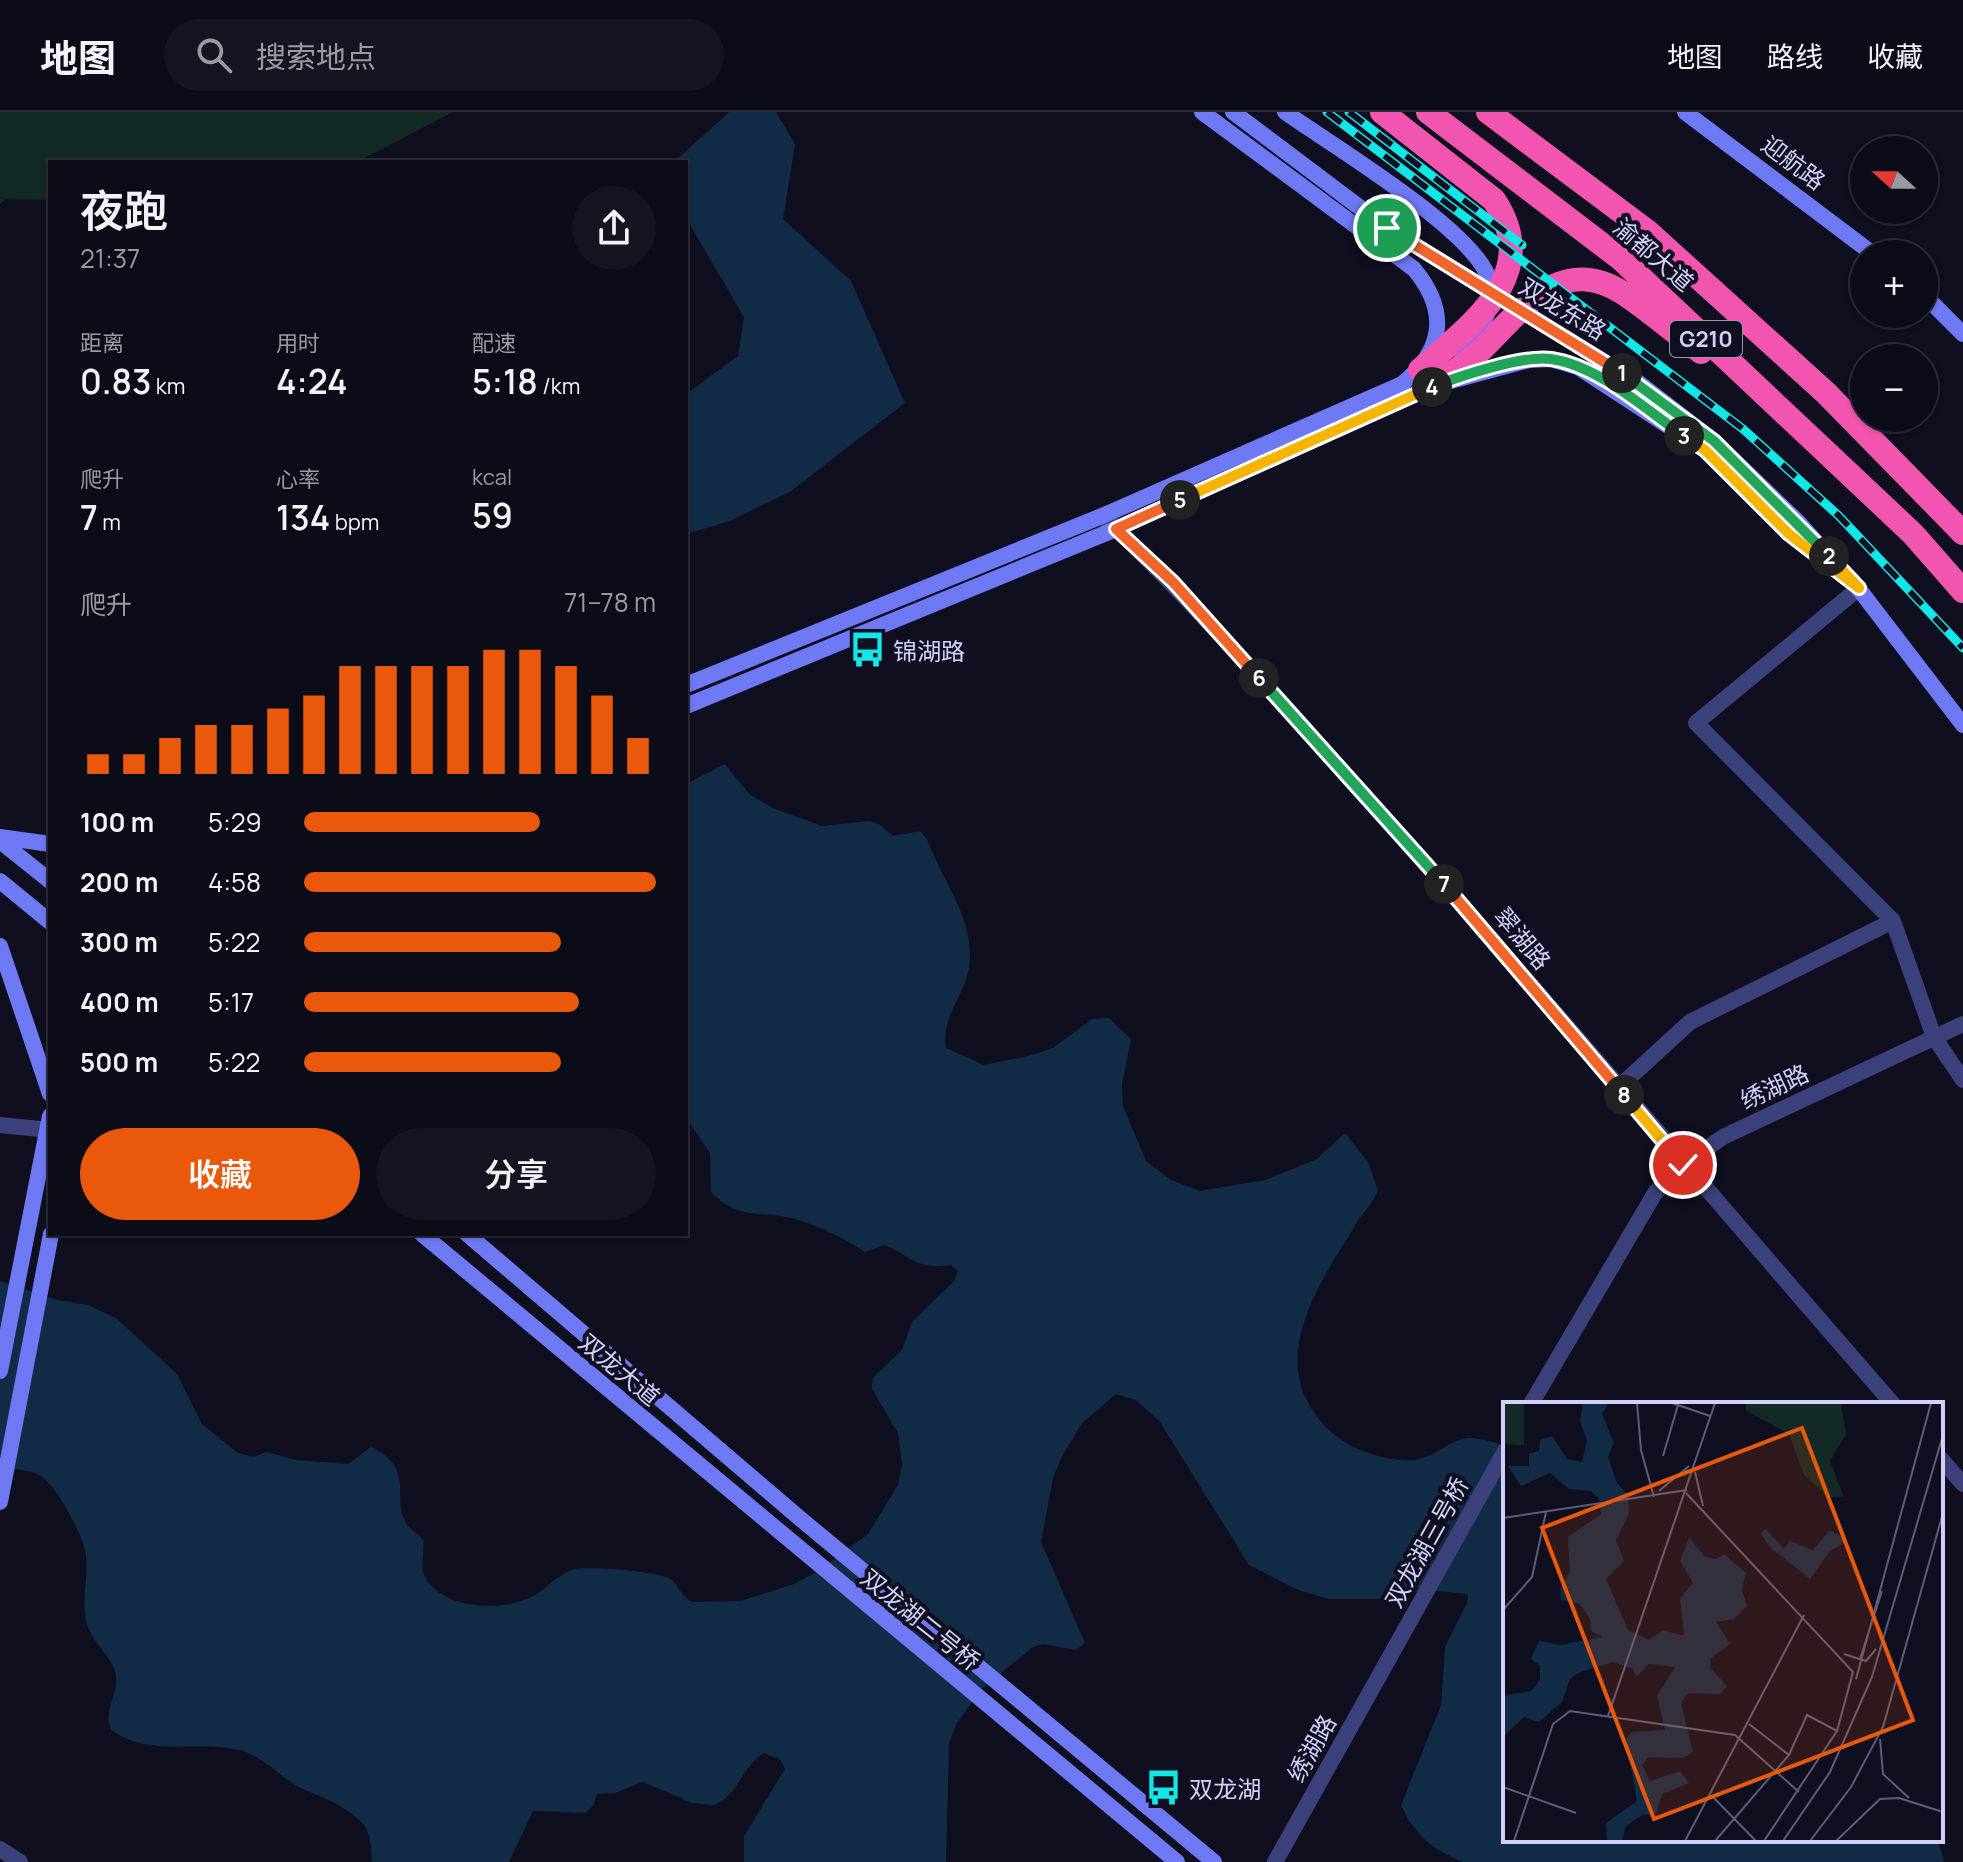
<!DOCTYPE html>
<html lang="zh">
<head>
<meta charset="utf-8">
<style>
	body { margin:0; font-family:Manrope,"Noto Sans SC",sans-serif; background:#151421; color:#f1f3f6; height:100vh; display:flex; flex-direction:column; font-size:30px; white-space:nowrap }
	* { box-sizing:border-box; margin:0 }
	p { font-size:26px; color:#9a9ba2 }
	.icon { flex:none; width:44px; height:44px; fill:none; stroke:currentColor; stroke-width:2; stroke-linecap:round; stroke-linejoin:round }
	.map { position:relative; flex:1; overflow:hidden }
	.details { position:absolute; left:48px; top:48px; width:640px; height:1076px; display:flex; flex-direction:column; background:#0c0b18; border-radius:0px; box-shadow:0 2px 6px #0004,0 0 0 2px #2c2b37 }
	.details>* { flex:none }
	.needle { width:52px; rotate:291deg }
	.fabs { position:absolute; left:1850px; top:24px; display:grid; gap:16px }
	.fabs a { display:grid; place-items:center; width:88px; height:88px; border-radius:50%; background:#0c0b18; box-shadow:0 2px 6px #0004,0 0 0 2px #2c2b37; font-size:40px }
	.pin { position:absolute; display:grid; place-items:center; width:68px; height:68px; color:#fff; margin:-34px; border:4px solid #fff; border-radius:50%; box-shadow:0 2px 8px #0007 }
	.km { position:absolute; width:40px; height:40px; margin:-20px; border-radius:50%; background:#222; color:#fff; font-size:22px; line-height:40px; text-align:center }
	.round { display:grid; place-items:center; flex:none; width:84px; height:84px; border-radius:42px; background:#151421 }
	.headline { display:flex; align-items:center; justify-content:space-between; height:136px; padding:0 32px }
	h1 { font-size:44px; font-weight:600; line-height:60px }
	.figures { display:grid; grid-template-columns:repeat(3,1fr); gap:12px; height:136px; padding:8px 32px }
	.figures div { display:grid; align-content:center }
	.figures b { font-size:34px; font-weight:600 }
	.figures small { font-size:22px; font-weight:400 }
	.figures p { font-size:22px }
	.chart { height:224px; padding:16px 32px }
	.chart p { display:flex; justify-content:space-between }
	.chart svg { width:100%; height:144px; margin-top:8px; stroke:#ea580c; stroke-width:6 }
	.action { display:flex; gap:16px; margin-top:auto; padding:16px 32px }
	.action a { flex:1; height:92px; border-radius:48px; background:#ea580c; color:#fff; font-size:32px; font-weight:600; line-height:92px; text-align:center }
	.action a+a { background:#151421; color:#f1f3f6 }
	ul { padding:0 32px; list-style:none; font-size:26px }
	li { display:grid; grid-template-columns:128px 96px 1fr; align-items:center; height:60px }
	li i { height:20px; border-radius:10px; background:#ea580c }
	header { display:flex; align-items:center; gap:48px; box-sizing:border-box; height:112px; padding:0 40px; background:#0c0b18; border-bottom:2px solid #2c2b37 }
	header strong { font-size:38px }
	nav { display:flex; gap:44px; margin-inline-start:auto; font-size:28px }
	.search { width:560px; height:72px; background:#151421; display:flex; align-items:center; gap:20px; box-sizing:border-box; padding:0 28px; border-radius:44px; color:#9a9ba2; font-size:30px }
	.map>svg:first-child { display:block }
	.green { fill:#122926 }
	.water { fill:#122b46 }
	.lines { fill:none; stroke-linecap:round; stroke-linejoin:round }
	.street { stroke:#3d417b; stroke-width:16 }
	.secondary { stroke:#6f79f4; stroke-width:16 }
	.highway { stroke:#f255b0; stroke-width:24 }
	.rail-casing { stroke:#11e7e7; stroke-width:9 }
	.rail { stroke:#100f20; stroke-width:6; stroke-dasharray:18; stroke-linecap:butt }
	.secondary-bridge { stroke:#6f79f4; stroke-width:16 }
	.split-1-casing { stroke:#fff; stroke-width:16 }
	.split-2-casing { stroke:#fff; stroke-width:16 }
	.split-3-casing { stroke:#fff; stroke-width:16 }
	.split-4-casing { stroke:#fff; stroke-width:16 }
	.split-5-casing { stroke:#fff; stroke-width:16 }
	.split-6-casing { stroke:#fff; stroke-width:16 }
	.split-7-casing { stroke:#fff; stroke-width:16 }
	.split-8-casing { stroke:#fff; stroke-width:16 }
	.split-9-casing { stroke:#fff; stroke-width:16 }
	.split-1 { stroke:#f0652b; stroke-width:10 }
	.split-2 { stroke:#22a559; stroke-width:10 }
	.split-3 { stroke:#f5b400; stroke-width:10 }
	.split-4 { stroke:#22a559; stroke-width:10 }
	.split-5 { stroke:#f5b400; stroke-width:10 }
	.split-6 { stroke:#f0652b; stroke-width:10 }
	.split-7 { stroke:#22a559; stroke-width:10 }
	.split-8 { stroke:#f0652b; stroke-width:10 }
	.split-9 { stroke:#f5b400; stroke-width:10 }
	.labels { text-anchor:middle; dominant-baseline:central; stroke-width:8; stroke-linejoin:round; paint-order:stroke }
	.shield { fill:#100f20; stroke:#9897ba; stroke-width:2 }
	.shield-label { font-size:22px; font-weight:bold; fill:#d2d1fc }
	.street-label { font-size:24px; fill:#d2d1fc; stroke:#100f20 }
	.poi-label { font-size:24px; fill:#d2d1fc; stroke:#100f20; text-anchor:start }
	.inset-road { fill:none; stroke:#5e5d78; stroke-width:2 }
	.view { fill:#e8590c; fill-opacity:0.15; stroke:#e8590c; stroke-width:4 }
	.inset-edge { fill:none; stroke:#d2d1fc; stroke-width:4 }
</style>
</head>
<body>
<header>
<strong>地图</strong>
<div class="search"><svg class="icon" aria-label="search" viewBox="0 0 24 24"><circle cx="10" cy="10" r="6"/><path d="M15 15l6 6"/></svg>搜索地点</div>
<nav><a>地图</a><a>路线</a><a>收藏</a></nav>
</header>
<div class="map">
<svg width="1963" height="1750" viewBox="0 0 1963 1750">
	<rect width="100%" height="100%" fill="#100f20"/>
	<path class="green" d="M 0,0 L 453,0 L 357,50 L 50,50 L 50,88 L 5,87 L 0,92 Z"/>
	<path class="water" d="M 729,0 L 776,0 L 795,32 L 783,107 L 851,169 L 905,291 L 791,379 L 730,409 L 686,422 L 686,282 L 738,244 L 744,205 L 686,106 L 686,50 L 674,50 Z
		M 725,652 L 750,683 L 775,697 L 822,714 L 870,709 L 879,712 L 893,724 L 920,719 L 927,727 C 942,769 976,808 969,855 C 964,887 941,902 946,936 L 984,953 L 1025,945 L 1053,936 L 1092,907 L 1109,906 L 1131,927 L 1122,972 L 1123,994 L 1146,1049 L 1171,1068 L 1200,1079 L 1265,1068 L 1317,1047 L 1345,1021 L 1368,1050 L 1378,1078 C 1373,1092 1362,1101 1355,1114 C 1322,1167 1272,1238 1313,1299 C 1334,1330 1364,1344 1401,1348 C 1433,1352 1448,1326 1469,1326 C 1481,1326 1494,1330 1505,1334 L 1505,1728 L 1938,1728 L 1944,1750 L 1463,1750 C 1432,1737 1415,1724 1401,1693 L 1441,1593 L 1445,1535 L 1467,1491 L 1468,1482 L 1425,1478 L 1382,1487 L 1329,1487 L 1298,1478 L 1249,1453 L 1160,1310 L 1136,1288 L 1116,1282 L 1082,1311 L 1061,1346 L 1053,1366 L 1041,1430 L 1085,1531 L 1076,1538 L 1043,1532 L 1033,1535 L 982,1577 L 956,1612 L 949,1632 L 946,1750 L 744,1750 L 744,1724 L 785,1657 L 781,1648 L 764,1641 C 741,1656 737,1685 714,1693 L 692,1691 L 643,1670 L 615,1681 L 597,1682 L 593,1694 L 585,1701 L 533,1699 L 509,1750 L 372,1750 C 371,1736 372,1720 361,1710 C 345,1693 323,1686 303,1677 C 279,1666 263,1642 235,1637 C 193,1629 150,1645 111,1618 C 103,1598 118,1585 116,1565 C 115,1546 92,1532 87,1512 C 80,1487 90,1463 85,1438 C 82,1422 56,1373 42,1365 C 30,1357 14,1357 0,1356 L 0,1169 L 57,1188 L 88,1193 L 116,1206 L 177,1262 L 202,1312 L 238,1341 L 253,1345 L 267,1340 L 296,1348 L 348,1352 L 371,1335 C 419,1358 388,1386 408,1414 C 412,1418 419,1423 423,1427 C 425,1438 420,1452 424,1463 C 440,1498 505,1501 535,1483 C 547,1476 561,1460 575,1457 C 591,1454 661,1459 672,1468 C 680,1476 681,1484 692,1490 L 741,1489 L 794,1472 L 820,1458 L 868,1422 L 898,1373 L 902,1352 L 898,1321 L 872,1277 L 873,1266 L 902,1238 L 912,1210 L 954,1169 L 958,1159 L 951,1153 C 914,1158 912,1144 884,1133 L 865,1140 C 841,1125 818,1113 791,1106 C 756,1098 738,1108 711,1080 L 710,1041 L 686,1006 L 686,672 Z"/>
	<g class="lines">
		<path class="street" d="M 1102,404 C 1195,490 1278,587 1362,681 C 1543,882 1715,1089 1893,1292
			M 1859,476 L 1696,611 L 1893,809 L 1934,925 L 1963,968
			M 1618,976 L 1690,910 L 1893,809
			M 0,1013 L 50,1018
			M 1531,1292 L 1655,1081 L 1683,1053 L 1723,1025 L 1963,912
			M 1941,1347 L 1963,1372
			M 0,1737 L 20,1750
			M 1275,1750 L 1505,1339"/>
		<path class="secondary" d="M 1285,0 C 1330,32 1474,118 1489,167 C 1497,196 1477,223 1462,246
			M 1685,0 L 1873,142
			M 1924,183 L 1963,222
			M 1799,411 L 1828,443
			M 1852,468 L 1963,613
			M 686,573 L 1102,404 L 1402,272 C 1445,237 1448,198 1414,157 L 1202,0
			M 686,594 L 1116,417 L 1436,273 L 1529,248 L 1551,247 L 1578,255 L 1705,338 L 1789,422 L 1859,476
			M 0,725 L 50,732
			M 0,729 L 50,769
			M 0,769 L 50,810
			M 0,834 L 50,982
			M 422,1122 L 1177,1750
			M 467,1122 L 803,1409 L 1214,1750
			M 0,1259 L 50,1004
			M 0,1390 L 51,1122"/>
		<path class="highway" d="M 1382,0 L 1494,88 C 1544,163 1471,212 1420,258
			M 1428,0 L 1621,147 L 1913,422 L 1963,479
			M 1488,0 L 1647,119 L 1826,281 L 1963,421
			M 1436,273 C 1451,262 1466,252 1480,239 C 1520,201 1559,140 1623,181 C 1650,199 1675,221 1701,240"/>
		<defs>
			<path id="rail" d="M 1327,0 L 1743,317 L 1839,404 L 1963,536
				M 1349,0 L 1522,133"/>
		</defs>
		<use href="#rail" class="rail-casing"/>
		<use href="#rail" class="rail"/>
		<path class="secondary-bridge" d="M 1233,0 L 1387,116 L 1639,271 L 1714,329 L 1799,411"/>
	</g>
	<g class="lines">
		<defs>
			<path id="split-1" d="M 1387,116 L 1622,261"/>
			<path id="split-2" d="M 1622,261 L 1714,329 L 1829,444"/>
			<path id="split-3" d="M 1684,324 L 1705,338 L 1789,422 L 1859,476 L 1829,444"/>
			<path id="split-4" d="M 1432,275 C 1460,264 1523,243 1551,247 C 1599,254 1645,297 1684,324"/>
			<path id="split-5" d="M 1180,388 L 1432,275"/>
			<path id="split-6" d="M 1180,388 L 1116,417 L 1173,470 L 1259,566"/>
			<path id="split-7" d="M 1259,566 L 1444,772"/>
			<path id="split-8" d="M 1444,772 L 1624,983"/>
			<path id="split-9" d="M 1624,983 L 1683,1053"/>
		</defs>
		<use href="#split-1" class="split-1-casing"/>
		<use href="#split-2" class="split-2-casing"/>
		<use href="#split-3" class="split-3-casing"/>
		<use href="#split-4" class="split-4-casing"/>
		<use href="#split-5" class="split-5-casing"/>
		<use href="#split-6" class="split-6-casing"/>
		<use href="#split-7" class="split-7-casing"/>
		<use href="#split-8" class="split-8-casing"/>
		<use href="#split-9" class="split-9-casing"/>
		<use href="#split-1" class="split-1"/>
		<use href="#split-2" class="split-2"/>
		<use href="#split-3" class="split-3"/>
		<use href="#split-4" class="split-4"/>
		<use href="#split-5" class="split-5"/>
		<use href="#split-6" class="split-6"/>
		<use href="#split-7" class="split-7"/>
		<use href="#split-8" class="split-8"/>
		<use href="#split-9" class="split-9"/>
	</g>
	<defs>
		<symbol id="bus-bare" viewBox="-9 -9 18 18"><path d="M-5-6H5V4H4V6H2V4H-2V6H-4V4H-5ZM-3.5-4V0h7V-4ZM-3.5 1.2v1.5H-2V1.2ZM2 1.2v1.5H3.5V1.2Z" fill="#11e7e7" stroke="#100f20" stroke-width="2.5" paint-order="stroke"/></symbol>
	</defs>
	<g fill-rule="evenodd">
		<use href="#bus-bare" x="842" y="512" width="51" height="51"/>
		<use href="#bus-bare" x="1138" y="1650" width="51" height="51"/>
	</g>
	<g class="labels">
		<rect class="shield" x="1670" y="209" width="72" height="36" rx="6"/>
		<g class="shield-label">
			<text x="1706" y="227">G210</text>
		</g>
		<g class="street-label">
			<text transform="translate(1794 50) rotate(37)">迎航路</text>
			<text transform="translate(1654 142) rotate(41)">渝都大道</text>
			<text transform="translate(1563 196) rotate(31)">双龙东路</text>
			<text transform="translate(1523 826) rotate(50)">翠湖路</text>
			<text transform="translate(1774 974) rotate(-25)">绣湖路</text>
			<text transform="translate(620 1257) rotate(40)">双龙大道</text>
			<text transform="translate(1426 1430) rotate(-61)">双龙湖三号桥</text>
			<text transform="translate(921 1507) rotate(39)">双龙湖二号桥</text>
			<text transform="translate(1311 1636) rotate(-61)">绣湖路</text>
		</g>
		<g class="poi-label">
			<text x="893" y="538">锦湖路</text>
			<text x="1189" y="1676">双龙湖</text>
		</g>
	</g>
	<g transform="translate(1503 1290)">
		<rect width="440" height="440" fill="#100f20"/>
		<path d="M 0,1 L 21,1 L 21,43 L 0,42 ZM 244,1 L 338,1 L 343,32 L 327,59 L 341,95 L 326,95 L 301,73 L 286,32 L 242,8 Z" fill="#122926"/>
		<path d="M 80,1 L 106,1 L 99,12 L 111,41 L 105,55 L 114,81 L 125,93 L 126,112 L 113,138 L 121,159 L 103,177 L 125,228 L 146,238 L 160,228 L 181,234 L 177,196 L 190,181 L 177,159 L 186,135 L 202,155 L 214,157 L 221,152 L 243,171 L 239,187 L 244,204 L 231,217 L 213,220 L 227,242 L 208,256 L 207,266 L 224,284 L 217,292 L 185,291 L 178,301 L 190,350 L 180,356 L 146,355 L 139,363 L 147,379 L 177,369 L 186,381 L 159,392 L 153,412 L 139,413 L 123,424 L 119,439 L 104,439 L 103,421 L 134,399 L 123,336 L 129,330 L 162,328 L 154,294 L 172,265 L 146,262 L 133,275 L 130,267 L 110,260 L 75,271 L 67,277 L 59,300 L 36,320 L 21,315 L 0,335 L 0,294 L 28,289 L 37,278 L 37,264 L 28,257 L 36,239 L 57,243 L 99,235 L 88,229 L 87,217 L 77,202 L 58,198 L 57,186 L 67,170 L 65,135 L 98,112 L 96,96 L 88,89 L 66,87 L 47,71 L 18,84 L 5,64 L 26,64 L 26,52 L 36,49 L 37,38 L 49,34 L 64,57 L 79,60 L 84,39 L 77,19 ZM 263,127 L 281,147 L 287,139 L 310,148 L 327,128 L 345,139 L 327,149 L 307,177 L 267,145 L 257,131 Z" fill="#122b46"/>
		<path class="inset-road" d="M 134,1 L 138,48 L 151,95M 169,1 L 207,14M 160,54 L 175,3M 192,70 L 200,104M 156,89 L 186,64M 183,91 L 350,270 L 334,329 L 304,313 L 286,353 L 212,439M 0,116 L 184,88M 0,208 L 29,175 L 43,110M 341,252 L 363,259 L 373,247M 357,257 L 379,189M 353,277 L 428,1M 105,314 L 212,1M 246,322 L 286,353M 377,337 L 380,372 L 406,396M 0,385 L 73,411M 208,393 L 253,439M 11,439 L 50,322 L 67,309 L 232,333 L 296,390M 182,439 L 301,213M 261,439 L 334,329M 280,439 L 327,370 L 369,275 L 440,33M 307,439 L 348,385 L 380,325 L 440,111M 333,439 L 377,397 L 396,396 L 440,410"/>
		<path class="view" d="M 299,26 L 410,318 L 151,417 L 39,126 Z"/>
		<rect width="440" height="440" class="inset-edge"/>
	</g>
</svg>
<div class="fabs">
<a><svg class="needle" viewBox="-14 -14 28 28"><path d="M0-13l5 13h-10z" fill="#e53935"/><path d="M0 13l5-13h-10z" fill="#9a9ba2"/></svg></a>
<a>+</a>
<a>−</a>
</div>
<div class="pin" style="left:1387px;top:116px;background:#1e9e55"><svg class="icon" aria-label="arrive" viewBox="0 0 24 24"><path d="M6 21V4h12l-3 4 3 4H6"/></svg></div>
<div class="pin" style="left:1683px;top:1053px;background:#d93025"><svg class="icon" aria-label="check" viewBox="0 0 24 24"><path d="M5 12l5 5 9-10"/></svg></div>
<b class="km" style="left:1622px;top:261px">1</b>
<b class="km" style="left:1829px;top:444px">2</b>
<b class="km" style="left:1684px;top:324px">3</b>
<b class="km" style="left:1432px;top:275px">4</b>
<b class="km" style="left:1180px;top:388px">5</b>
<b class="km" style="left:1259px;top:566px">6</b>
<b class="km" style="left:1444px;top:772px">7</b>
<b class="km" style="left:1624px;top:983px">8</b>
<section class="details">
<div class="headline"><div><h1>夜跑</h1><p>21:37</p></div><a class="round"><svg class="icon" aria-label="share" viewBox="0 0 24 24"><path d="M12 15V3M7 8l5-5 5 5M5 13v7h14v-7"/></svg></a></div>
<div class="figures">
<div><p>距离</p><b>0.83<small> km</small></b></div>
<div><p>用时</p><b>4:24</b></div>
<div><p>配速</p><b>5:18<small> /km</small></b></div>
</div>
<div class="figures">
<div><p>爬升</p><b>7<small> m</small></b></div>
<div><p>心率</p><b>134<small> bpm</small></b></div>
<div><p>kcal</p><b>59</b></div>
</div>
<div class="chart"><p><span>爬升</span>71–78 m</p>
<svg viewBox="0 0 160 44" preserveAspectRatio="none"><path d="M5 44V38M15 44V38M25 44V33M35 44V29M45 44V29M55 44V24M65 44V20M75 44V11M85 44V11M95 44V11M105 44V11M115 44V6M125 44V6M135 44V11M145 44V20M155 44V33"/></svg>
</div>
<ul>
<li><b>100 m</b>5:29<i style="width:67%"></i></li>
<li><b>200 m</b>4:58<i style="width:100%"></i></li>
<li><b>300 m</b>5:22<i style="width:73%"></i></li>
<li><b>400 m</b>5:17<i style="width:78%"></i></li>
<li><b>500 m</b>5:22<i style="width:73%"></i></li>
</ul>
<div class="action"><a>收藏</a><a>分享</a></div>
</section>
</div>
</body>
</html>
